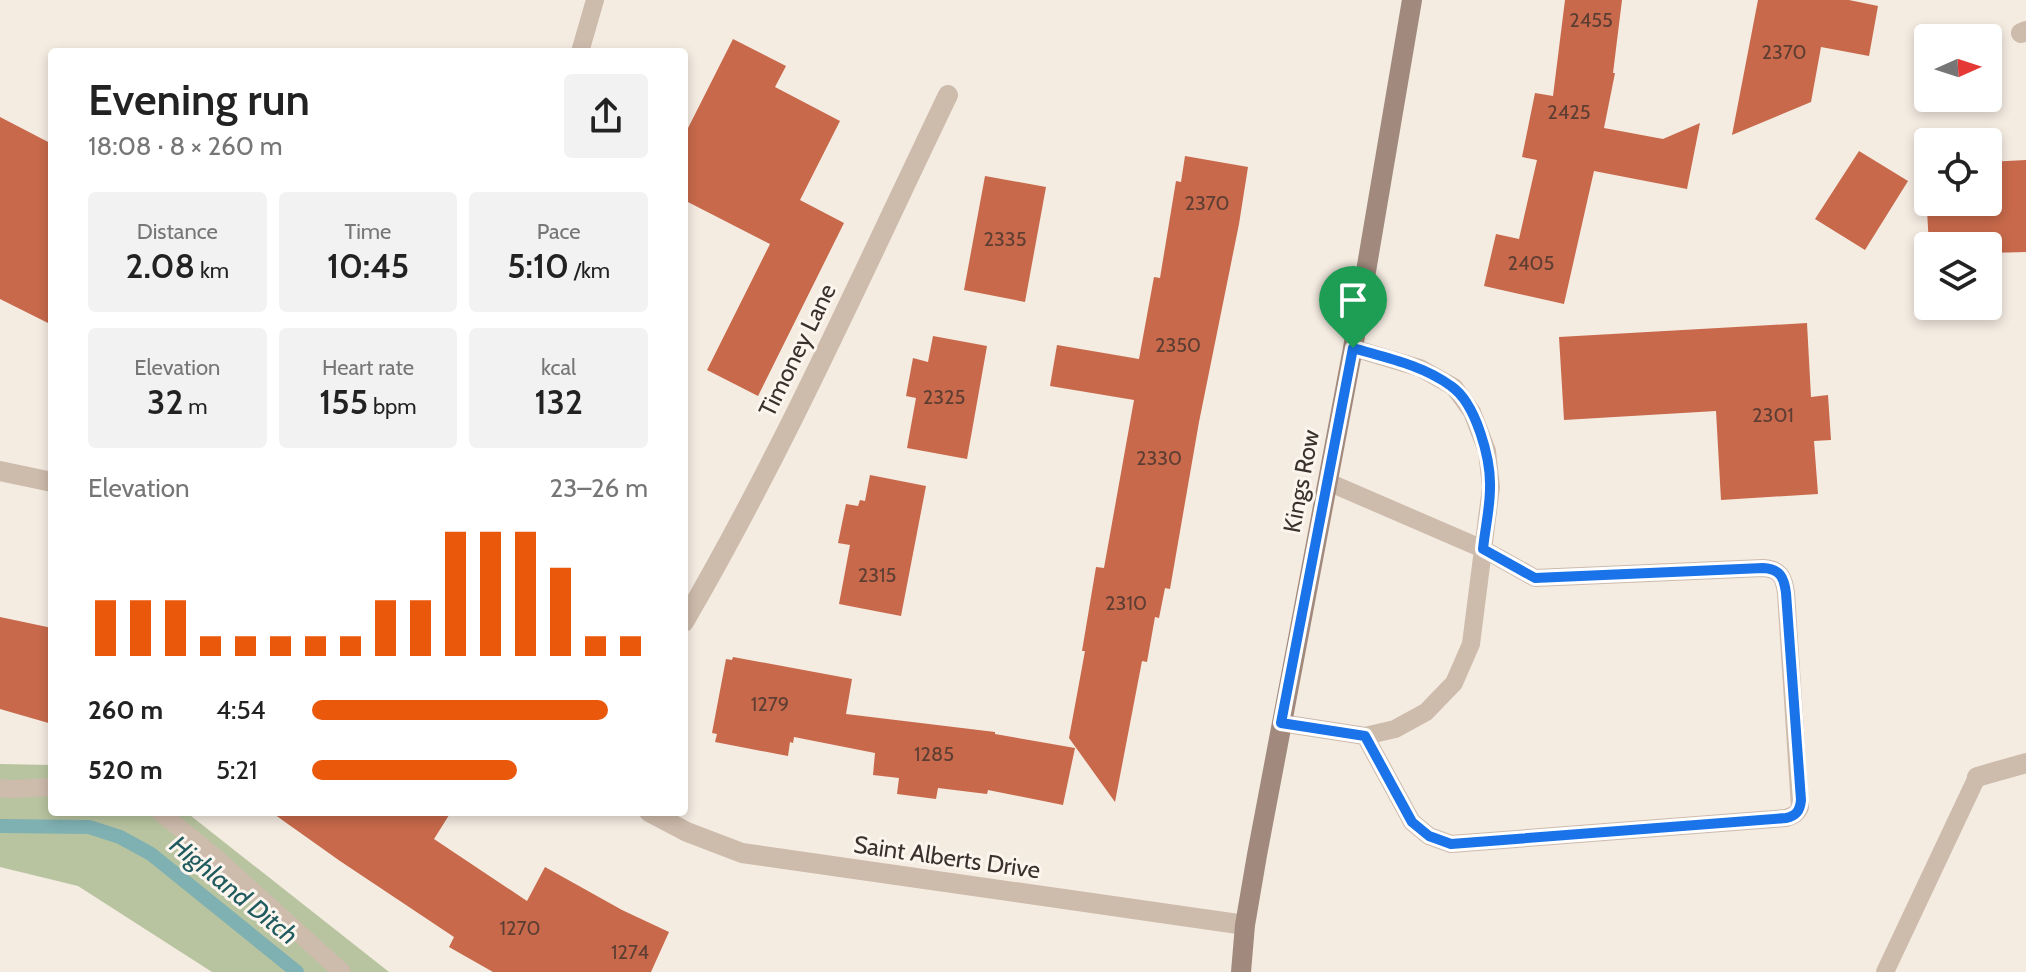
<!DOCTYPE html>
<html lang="en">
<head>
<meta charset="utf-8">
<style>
	body { margin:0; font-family:Cabin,sans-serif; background:#f2f2f2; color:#222; height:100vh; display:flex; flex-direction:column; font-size:30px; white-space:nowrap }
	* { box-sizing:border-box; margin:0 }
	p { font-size:26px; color:#767676 }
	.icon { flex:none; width:44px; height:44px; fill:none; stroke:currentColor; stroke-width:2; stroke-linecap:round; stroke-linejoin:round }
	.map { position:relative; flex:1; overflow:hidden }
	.side { position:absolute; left:48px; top:48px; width:640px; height:768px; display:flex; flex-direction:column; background:#fff; border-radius:8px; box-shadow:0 4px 12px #0003 }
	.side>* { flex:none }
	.needle { width:52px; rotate:87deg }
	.fabs { position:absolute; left:1914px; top:24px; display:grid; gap:16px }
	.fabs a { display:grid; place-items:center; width:88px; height:88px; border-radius:8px; background:#fff; box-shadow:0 4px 12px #0003; font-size:40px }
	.pin { position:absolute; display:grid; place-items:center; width:68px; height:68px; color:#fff; margin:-82px -34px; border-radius:50% 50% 50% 0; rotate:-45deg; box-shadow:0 0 8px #0007 }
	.pin .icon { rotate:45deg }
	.round { display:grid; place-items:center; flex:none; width:84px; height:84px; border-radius:8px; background:#f2f2f2 }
	.overview { display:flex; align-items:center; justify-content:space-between; height:136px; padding:0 40px }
	h1 { font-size:44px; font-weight:600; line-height:60px }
	.metrics { display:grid; grid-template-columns:repeat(3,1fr); gap:12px; height:136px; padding:8px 40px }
	.metrics div { display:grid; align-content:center; border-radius:8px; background:#f2f2f2; text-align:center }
	.metrics b { font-size:34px; font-weight:600 }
	.metrics small { font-size:22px; font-weight:400 }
	.metrics p { font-size:22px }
	.chart { height:224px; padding:16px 40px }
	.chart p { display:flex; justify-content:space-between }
	.chart svg { width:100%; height:144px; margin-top:8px; stroke:#ea580c; stroke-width:6 }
	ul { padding:0 40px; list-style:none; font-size:26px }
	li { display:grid; grid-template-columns:128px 96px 1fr; align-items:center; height:60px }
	li i { height:20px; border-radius:10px; background:#ea580c }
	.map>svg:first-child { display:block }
	.green { fill:#b8c4a0 }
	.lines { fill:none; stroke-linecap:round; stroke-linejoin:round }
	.stream { stroke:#7fb0b2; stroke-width:14 }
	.building { fill:#c8694b }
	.service { stroke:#cdbbac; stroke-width:18 }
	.minor { stroke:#cdbbac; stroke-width:20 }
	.secondary { stroke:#a18a7d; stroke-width:20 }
	.route-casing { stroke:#fff; stroke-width:16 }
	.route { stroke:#1a73e8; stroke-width:10 }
	.labels { text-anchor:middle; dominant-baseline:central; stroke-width:6; stroke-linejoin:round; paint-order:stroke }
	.number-label { font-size:20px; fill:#5e3e33 }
	.street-label { font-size:24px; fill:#3b302b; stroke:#fbf5ee }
	.water-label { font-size:26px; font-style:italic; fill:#1f5a5e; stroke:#fbf5ee }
</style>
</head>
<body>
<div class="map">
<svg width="2026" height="972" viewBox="0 0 2026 972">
	<rect width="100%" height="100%" fill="#f4ebe1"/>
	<path class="green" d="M 0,764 L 52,765 L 52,812 L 186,812 L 389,972 L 212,972 L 78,886 L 0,867 Z"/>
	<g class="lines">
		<path class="stream" d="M 0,826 L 89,827 L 120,837 L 151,854 L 297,972"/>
	</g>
	<path class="building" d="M 1565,0 L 1622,0 L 1613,73 L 1615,73 L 1604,128 L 1663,139 L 1700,123 L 1687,189 L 1594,171 L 1564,304 L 1484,286 L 1496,234 L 1519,239 L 1537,160 L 1522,157 L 1535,93 L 1553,96 Z
		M 1758,0 L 1849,0 L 1878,6 L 1869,56 L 1821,47 L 1811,102 L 1732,135 Z
		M 733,39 L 786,66 L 775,87 L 840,121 L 800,200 L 844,223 L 758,396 L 707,370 L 770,244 L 684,200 L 684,136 Z
		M 0,117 L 52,144 L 52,325 L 0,299 Z
		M 1859,151 L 1908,181 L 1865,250 L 1815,219 Z
		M 1185,156 L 1248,167 L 1239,224 L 1199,422 L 1170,589 L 1165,588 L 1159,618 L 1155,617 L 1147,662 L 1142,661 L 1115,802 L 1069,738 L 1085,651 L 1082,651 L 1096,567 L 1104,568 L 1134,400 L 1050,386 L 1057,345 L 1139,359 L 1154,277 L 1160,278 L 1176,181 L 1181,182 Z
		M 2026,160 L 2026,252 L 1988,253 L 1988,246 L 1929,246 L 1926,192 L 1928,192 L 1928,202 L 1988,202 L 1988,162 Z
		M 985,176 L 1046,187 L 1025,302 L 964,290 Z
		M 1807,323 L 1811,397 L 1828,395 L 1831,440 L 1814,441 L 1818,494 L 1721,500 L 1716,411 L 1564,420 L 1559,337 Z
		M 933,336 L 987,346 L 967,459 L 907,448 L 916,398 L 906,396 L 913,358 L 928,362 Z
		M 870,475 L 926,486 L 901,616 L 839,604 L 850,545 L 838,543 L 846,504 L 858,506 L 860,500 L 865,501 Z
		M 0,617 L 52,628 L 52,724 L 0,709 Z
		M 733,657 L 852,679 L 846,714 L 995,732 L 995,734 L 1075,748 L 1063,805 L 988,790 L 987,794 L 938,788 L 936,799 L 897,794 L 899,778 L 873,775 L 875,753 L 794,737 L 793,743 L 790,742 L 788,756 L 715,742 L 717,734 L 712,733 L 726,659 L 732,660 Z
		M 271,812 L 451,812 L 434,839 L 527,901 L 545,867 L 622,910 L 669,932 L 651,972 L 493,972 L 449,947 L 454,937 L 340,861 Z"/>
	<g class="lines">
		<path class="service" d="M 580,52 L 595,0
			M 1328,482 L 1483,549 L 1535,578 L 1763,568 C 1780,569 1784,577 1786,593 L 1800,807 C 1797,814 1793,816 1786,818 L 1451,844 L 1429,836 L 1412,822 L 1365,736
			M 1281,723 L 1365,736 L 1395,729 L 1426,712 L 1454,683 L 1471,644 L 1491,487 L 1487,451 L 1472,412 L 1454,387 L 1420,368 L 1353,348
			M 0,788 L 12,789 L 52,787
			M 160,812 L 216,858 L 342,972
			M 1885,972 L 1977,777"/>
		<path class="minor" d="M 2021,33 L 2026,31
			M 0,471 L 52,482
			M 684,622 C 783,452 863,272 948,95
			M 1977,777 L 2026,763
			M 649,812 L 687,832 L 742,853 L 1245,925"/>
		<path class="secondary" d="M 1241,972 L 1245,925 L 1257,855 L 1353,348 L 1412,0"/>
	</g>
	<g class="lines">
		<defs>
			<path id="route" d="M 1353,348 C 1387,358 1422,365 1451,386 C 1476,403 1491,459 1490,488 C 1490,508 1485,529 1483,549 L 1535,578 L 1763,568 C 1780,569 1784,577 1786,593 L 1801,800 C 1800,811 1796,816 1786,818 L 1451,844 L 1429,836 L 1412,822 L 1365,736 L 1281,723 Z"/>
		</defs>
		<use href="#route" class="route-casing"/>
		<use href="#route" class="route"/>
	</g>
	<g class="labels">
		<g class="number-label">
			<text x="1591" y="20">2455</text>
			<text x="1784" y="52">2370</text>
			<text x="1569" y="112">2425</text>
			<text x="1207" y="203">2370</text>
			<text x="1005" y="239">2335</text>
			<text x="1531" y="263">2405</text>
			<text x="1178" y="345">2350</text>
			<text x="944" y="397">2325</text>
			<text x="1773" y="415">2301</text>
			<text x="1159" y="458">2330</text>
			<text x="877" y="575">2315</text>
			<text x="1126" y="603">2310</text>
			<text x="770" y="704">1279</text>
			<text x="934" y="754">1285</text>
			<text x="520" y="928">1270</text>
			<text x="630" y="952">1274</text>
		</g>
		<g class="street-label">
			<text transform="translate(797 350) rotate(-64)">Timoney Lane</text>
			<text transform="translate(1301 481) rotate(-79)">Kings Row</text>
			<text transform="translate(947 857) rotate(8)">Saint Alberts Drive</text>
		</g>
		<g class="water-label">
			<text transform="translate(234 890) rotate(39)">Highland Ditch</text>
		</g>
	</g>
</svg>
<div class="fabs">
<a><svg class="needle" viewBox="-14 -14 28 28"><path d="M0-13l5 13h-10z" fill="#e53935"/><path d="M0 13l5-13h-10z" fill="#767676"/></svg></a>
<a><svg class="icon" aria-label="locate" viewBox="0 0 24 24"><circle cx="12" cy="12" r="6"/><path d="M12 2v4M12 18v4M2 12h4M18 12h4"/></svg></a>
<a><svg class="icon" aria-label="layers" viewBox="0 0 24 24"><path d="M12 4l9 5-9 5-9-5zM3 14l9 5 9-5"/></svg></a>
</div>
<div class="pin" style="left:1353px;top:348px;background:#1e9e55"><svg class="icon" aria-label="arrive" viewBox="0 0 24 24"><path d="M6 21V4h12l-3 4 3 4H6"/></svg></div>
<section class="side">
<div class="overview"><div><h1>Evening run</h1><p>18:08 · 8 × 260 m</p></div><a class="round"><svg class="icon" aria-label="share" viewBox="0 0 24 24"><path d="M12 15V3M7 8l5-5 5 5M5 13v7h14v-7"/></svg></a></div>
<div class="metrics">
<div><p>Distance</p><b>2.08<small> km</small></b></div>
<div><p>Time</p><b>10:45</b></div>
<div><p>Pace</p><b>5:10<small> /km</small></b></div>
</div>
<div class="metrics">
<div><p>Elevation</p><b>32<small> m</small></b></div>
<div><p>Heart rate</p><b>155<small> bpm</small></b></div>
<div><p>kcal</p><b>132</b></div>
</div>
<div class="chart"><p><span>Elevation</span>23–26 m</p>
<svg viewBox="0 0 160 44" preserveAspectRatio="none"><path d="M5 44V27M15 44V27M25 44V27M35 44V38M45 44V38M55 44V38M65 44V38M75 44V38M85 44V27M95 44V27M105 44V6M115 44V6M125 44V6M135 44V17M145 44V38M155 44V38"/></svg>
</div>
<ul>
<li><b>260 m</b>4:54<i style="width:88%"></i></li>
<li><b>520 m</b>5:21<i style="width:61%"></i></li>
</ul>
</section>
</div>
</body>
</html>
